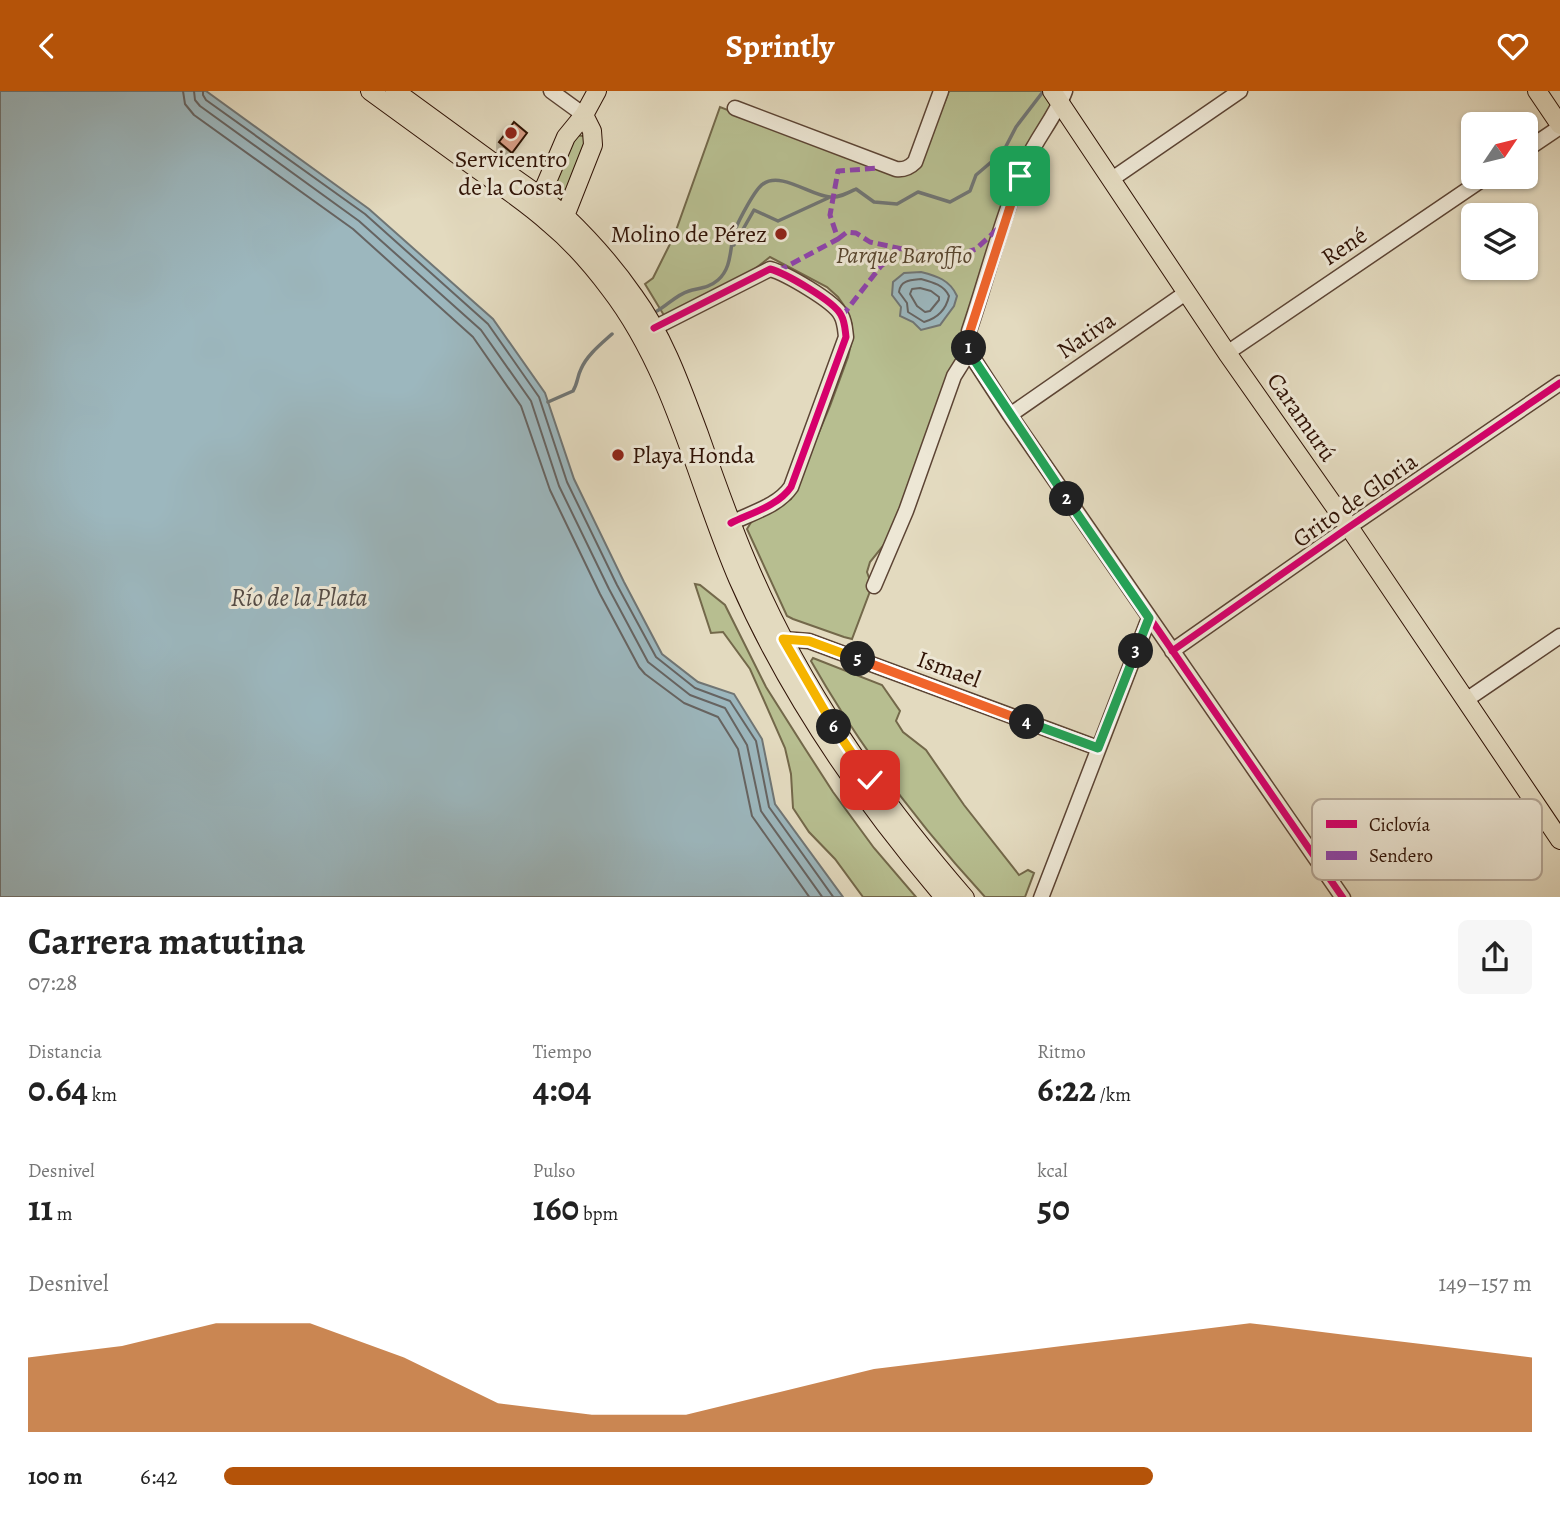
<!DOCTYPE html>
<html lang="es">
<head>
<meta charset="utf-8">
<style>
	body { margin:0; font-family:Alegreya,serif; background:#f6f6f6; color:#222; height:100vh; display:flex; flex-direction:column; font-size:26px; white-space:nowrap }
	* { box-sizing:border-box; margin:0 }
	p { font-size:23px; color:#767676 }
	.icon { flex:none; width:38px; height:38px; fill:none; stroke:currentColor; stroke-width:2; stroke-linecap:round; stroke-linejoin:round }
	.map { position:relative; height:806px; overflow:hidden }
	.side { display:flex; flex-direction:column; background:#fff; flex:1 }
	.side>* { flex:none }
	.needle { width:46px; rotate:55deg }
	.controls { position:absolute; left:1461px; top:21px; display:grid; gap:14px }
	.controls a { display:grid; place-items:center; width:77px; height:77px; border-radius:10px; background:#fff; box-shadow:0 2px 5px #0004; font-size:35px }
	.pin { position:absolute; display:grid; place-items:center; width:60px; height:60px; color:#fff; margin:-30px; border-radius:14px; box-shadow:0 4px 10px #0006 }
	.km { position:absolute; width:35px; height:35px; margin:-18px; border-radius:50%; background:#222; color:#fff; font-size:19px; line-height:35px; text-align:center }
	.round { display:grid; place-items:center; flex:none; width:74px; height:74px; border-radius:10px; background:#f6f6f6 }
	.headline { display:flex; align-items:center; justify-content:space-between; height:119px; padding:0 28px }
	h1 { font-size:38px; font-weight:600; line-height:52px }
	.metrics { display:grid; grid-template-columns:repeat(3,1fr); gap:10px; height:119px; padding:7px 28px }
	.metrics div { display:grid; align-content:center }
	.metrics b { font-size:35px; font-weight:600 }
	.metrics small { font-size:19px; font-weight:400 }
	.metrics p { font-size:19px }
	.chart { height:196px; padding:14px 28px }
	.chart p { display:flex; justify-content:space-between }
	.chart svg { width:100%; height:126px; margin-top:7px; fill:#b45309; opacity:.7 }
	ul { padding:0 28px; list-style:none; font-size:23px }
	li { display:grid; grid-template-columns:112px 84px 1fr; align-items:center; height:52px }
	li i { height:18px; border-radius:9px; background:#b45309 }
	header { display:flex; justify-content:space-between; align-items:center; height:91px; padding:0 28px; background:#b45309; color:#fff; font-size:32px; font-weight:600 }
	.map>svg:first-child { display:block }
	.green { fill:#b7be90; stroke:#73684a; stroke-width:2 }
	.water { fill:#9cb7be; stroke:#707574; stroke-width:2 }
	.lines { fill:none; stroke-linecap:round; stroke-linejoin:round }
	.shore { stroke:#666462; stroke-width:2 }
	.stream { stroke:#707574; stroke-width:3.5 }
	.building { fill:#d69c84; stroke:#2f1205; stroke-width:2; filter:url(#shadow) }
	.minor-casing { stroke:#5c4434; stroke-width:17 }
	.major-casing { stroke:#2f1205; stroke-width:20 }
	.minor { stroke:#ede7d5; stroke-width:14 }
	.major { stroke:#e3dabf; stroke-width:18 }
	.quiet { stroke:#8e44ad; stroke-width:5; stroke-dasharray:10 5; stroke-linecap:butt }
	.cycleway-casing { stroke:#ede7d5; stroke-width:11 }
	.cycleway { stroke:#d6006c; stroke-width:7 }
	.split-1-casing { stroke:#fff; stroke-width:14 }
	.split-2-casing { stroke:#fff; stroke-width:14 }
	.split-3-casing { stroke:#fff; stroke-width:14 }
	.split-4-casing { stroke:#fff; stroke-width:14 }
	.split-5-casing { stroke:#fff; stroke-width:14 }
	.split-6-casing { stroke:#fff; stroke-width:14 }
	.split-7-casing { stroke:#fff; stroke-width:14 }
	.split-1 { stroke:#f0652b; stroke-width:9 }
	.split-2 { stroke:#22a559; stroke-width:9 }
	.split-3 { stroke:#22a559; stroke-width:9 }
	.split-4 { stroke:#22a559; stroke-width:9 }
	.split-5 { stroke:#f0652b; stroke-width:9 }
	.split-6 { stroke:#f5b400; stroke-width:9 }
	.split-7 { stroke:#f5b400; stroke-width:9 }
	.poi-dot { fill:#8f2418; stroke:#ede7d5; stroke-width:2.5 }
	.labels { text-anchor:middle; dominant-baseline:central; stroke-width:6; stroke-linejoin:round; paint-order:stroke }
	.poi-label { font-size:24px; fill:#2f1205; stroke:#ede7d5 }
	.street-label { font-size:24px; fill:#2f1205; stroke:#ede7d5 }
	.park-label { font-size:24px; font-style:italic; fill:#58462f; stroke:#ede7d5 }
	.water-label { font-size:26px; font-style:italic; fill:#554c46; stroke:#ede7d5 }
	.key { fill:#ede7d5; stroke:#b4a797; stroke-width:2 }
	.key-label { font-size:19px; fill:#2f1205 }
</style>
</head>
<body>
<header><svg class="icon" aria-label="back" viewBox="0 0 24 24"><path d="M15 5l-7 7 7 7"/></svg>Sprintly<svg class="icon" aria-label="heart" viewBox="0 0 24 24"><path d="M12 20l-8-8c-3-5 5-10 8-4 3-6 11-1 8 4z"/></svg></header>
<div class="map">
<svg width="1560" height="807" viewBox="0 0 1560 807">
	<defs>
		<filter id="shadow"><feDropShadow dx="-5.5" dy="5.5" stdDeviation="3.5" flood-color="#0004"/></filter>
	</defs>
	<rect width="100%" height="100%" fill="#e3dabf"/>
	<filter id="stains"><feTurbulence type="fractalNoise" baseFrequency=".00286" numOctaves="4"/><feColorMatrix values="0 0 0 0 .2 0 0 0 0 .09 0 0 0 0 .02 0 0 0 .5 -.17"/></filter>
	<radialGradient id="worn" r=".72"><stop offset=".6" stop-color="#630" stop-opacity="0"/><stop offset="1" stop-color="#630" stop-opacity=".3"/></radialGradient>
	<path class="green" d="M 949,0 L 1044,0 L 1054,15 L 964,244 L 959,272 L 908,407 L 887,450 L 870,471 L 867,481 L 872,495 L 852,548 L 844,546 L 793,528 L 787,525 L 747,438 L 753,428 L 791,408 L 830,315 L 848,266 L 852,249 L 852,234 L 847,219 L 838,206 L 827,196 L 770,166 L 752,180 L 665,226 L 645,193 L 653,187 L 674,145 L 720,16 L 893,83 L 920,74 Z
		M 575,44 L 583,45 L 587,50 L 564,108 L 560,110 L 550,103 Z
		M 695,493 L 700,494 L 725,514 L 766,596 L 804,656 L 833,701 L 874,757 L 916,806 L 863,806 L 835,768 L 809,741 L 793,717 L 791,683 L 785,657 L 750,578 L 723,541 L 711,542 Z
		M 813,567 L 882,594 L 900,620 L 896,630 L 903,641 L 926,659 L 964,714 L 1019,784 L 1028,779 L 1034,782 L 1025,806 L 985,806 C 918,733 860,656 811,570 Z"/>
	<path class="water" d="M 0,0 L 206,0 L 369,118 L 493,228 L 545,302 L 574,388 L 624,491 L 662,563 L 698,591 L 734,603 L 762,648 L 775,713 L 843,806 L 0,806 Z
		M 921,181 C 937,185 950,189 957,205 L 954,215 L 940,234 L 921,239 L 913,231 L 900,225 L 901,216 L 892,204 L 893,191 L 904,182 Z"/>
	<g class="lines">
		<path class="shore" d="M 183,0 L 185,13 L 194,24 L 353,138 L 473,246 L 521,315 L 550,399 L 600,503 L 639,576 L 645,583 L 684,612 L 718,626 L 738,658 L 752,725 L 810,807
			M 194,0 L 195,9 L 200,15 L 359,130 L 481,239 L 531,310 L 559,395 L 609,498 L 648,571 L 690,604 L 725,617 L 747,654 L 761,720 L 823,807
			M 203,0 L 203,4 L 206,9 L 365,123 L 488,233 L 539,306 L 567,391 L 617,494 L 656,566 L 695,597 L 730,610 L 756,650 L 769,716 L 834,807
			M 921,188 C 932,191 944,194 949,205 C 946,219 938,227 924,231 L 908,221 L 907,212 L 899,201 C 900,189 911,189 921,188 Z
			M 920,197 L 931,200 L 939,206 L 939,209 L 930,220 L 925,221 L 917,215 L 910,203 L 912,198 Z"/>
		<path class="stream" d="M 734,154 L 754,119 L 778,130 L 828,107
			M 657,220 C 668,214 676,204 689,200 C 699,197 709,197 718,189 C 733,176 729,156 735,139 C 739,129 755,98 763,93 C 781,80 811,105 830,106 C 839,107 848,102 856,98 L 874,111 L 897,113 L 918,101 L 950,111 L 970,100 L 976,84 L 1003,61 L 1016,36 L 1042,2
			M 548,311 L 573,300 C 578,292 577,286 581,278 C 587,264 601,253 612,243"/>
	</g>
	<path class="building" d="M 514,31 L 527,42 L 512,62 L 499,51 Z"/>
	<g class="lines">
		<defs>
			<path id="minor" d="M 551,0 L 584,24
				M 735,17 L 896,78 C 904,79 909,77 915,71 L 941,0
				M 1526,59 L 1560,36
				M 1112,88 L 1240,0
				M 654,237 L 770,178 C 785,182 834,210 841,224 C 845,231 845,238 846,246 L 791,396 C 778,415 751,422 731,432
				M 969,261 L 1010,324 L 1343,807
				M 1227,262 L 1486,86
				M 1010,324 L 1187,201
				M 874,495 L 906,420 L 954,285 L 969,261 L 969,240 C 988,184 1002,125 1026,71 C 1037,46 1056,25 1065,0
				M 783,548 L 809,550 L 1098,657
				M 1172,560 L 1349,436 L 1560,292
				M 1466,609 L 1560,545
				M 1041,807 L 1149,527"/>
			<path id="major" d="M 370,0 C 404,25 439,50 473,75 C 498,93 526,111 549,132 C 572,151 592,174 610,198 C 674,281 697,393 738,488 C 789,605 862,710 945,807
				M 395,0 C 432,27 469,54 506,81 C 525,95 547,109 565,125 C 590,149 614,176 634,205 C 664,246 681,295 699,343 C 714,386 729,429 747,471 C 800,597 876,704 965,807
				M 1052,0 L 1227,262 L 1349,436 L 1560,749
				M 1537,0 L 1560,34
				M 537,114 L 566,46 L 584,24 L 597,0
				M 565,125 L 593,54 L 592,40 L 584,24"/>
		</defs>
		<use href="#minor" class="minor-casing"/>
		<use href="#major" class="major-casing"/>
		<use href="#minor" class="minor"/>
		<use href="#major" class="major"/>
		<path class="quiet" d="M 838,148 L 847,141 L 856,142 L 870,151 L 921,162 L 953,166 L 976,158 L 1004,132
			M 778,180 L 838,148 L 830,124 L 838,80 L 879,77
			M 842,225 L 881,175 L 904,158"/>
		<defs>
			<path id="cycleway" d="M 654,237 L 770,178 C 785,182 834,210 841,224 C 845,231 845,238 846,246 L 791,396 C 778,415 751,422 731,432
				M 969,261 L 1010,324 L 1343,807
				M 783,548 L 809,550 L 1098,657
				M 1172,560 L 1349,436 L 1560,292"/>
		</defs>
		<use href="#cycleway" class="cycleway-casing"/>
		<use href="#cycleway" class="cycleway"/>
	</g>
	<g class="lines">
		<defs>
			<path id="split-1" d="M 969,257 L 970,240 L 1020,85"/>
			<path id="split-2" d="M 969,257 L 969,261 L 1067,408"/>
			<path id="split-3" d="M 1067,408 L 1149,527 L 1136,560"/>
			<path id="split-4" d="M 1027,631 L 1098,657 L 1136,560"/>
			<path id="split-5" d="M 858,568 L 1027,631"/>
			<path id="split-6" d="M 834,636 L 783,548 L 809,550 L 858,568"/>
			<path id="split-7" d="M 834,636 L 870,689"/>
		</defs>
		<use href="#split-1" class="split-1-casing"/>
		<use href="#split-2" class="split-2-casing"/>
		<use href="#split-3" class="split-3-casing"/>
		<use href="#split-4" class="split-4-casing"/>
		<use href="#split-5" class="split-5-casing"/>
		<use href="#split-6" class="split-6-casing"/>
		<use href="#split-7" class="split-7-casing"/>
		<use href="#split-1" class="split-1"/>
		<use href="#split-2" class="split-2"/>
		<use href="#split-3" class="split-3"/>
		<use href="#split-4" class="split-4"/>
		<use href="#split-5" class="split-5"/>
		<use href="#split-6" class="split-6"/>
		<use href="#split-7" class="split-7"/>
	</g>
	<g class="poi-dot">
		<circle cx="511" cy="42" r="7"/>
		<circle cx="781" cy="143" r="7"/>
		<circle cx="618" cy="364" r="7"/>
	</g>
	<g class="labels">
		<g class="poi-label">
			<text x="511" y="68">Servicentro<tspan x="511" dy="28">de la Costa</tspan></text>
			<text x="767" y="143" text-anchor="end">Molino de Pérez</text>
			<text x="632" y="364" text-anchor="start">Playa Honda</text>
		</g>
		<g class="street-label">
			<text transform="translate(1344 155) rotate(-34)">René</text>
			<text transform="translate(1086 244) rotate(-34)">Nativa</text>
			<text transform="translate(1302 326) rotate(55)">Caramurú</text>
			<text transform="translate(1355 409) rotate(-35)">Grito de Gloria</text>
			<text transform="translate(949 578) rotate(20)">Ismael</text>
		</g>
		<g class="park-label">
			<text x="904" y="164">Parque Baroffio</text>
		</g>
		<g class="water-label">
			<text x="299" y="506">Río de la Plata</text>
		</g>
	</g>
	<rect x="1312" y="708" width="230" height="81" rx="10" class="key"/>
	<rect x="1326" y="729" width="31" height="8" fill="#d6006c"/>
	<rect x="1326" y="760" width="31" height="9" fill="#8e44ad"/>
	<g class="key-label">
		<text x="1369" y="740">Ciclovía</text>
		<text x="1369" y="771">Sendero</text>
	</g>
	<rect width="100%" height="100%" filter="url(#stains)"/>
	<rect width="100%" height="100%" fill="url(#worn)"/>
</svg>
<div class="controls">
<a><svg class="needle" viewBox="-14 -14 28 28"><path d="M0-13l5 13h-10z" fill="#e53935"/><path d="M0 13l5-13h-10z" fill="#767676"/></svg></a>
<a><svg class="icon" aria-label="layers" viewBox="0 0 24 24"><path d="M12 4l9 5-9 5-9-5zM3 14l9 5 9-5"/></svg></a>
</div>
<div class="pin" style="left:1020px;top:85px;background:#1e9e55"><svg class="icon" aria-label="arrive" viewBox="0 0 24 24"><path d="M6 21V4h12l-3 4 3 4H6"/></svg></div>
<div class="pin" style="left:870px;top:689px;background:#d93025"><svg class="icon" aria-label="check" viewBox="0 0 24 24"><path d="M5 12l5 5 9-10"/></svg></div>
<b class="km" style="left:969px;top:257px">1</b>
<b class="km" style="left:1067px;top:408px">2</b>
<b class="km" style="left:1136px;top:560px">3</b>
<b class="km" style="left:1027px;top:631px">4</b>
<b class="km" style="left:858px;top:568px">5</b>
<b class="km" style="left:834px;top:636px">6</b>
</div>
<section class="side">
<div class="headline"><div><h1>Carrera matutina</h1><p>07:28</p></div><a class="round"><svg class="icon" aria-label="share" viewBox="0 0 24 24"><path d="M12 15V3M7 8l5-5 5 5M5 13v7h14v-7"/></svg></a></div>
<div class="metrics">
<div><p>Distancia</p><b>0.64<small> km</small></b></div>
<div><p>Tiempo</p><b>4:04</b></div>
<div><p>Ritmo</p><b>6:22<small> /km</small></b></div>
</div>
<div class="metrics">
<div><p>Desnivel</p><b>11<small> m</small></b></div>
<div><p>Pulso</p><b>160<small> bpm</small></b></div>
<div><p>kcal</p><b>50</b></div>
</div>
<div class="chart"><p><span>Desnivel</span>149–157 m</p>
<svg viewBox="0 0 160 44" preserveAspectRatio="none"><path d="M0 44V18L10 14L20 6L30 6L40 18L50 34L60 38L70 38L80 30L90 22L100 18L110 14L120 10L130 6L140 10L150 14L160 18V44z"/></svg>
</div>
<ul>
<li><b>100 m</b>6:42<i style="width:71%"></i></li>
</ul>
</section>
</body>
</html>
